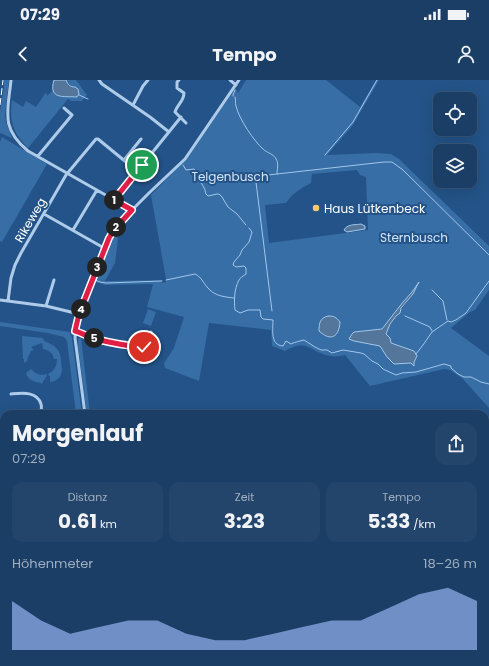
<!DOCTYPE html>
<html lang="de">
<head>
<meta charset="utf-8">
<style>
	body { margin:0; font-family:Poppins,sans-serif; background:#23456c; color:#f1f3f6; height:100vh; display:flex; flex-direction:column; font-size:15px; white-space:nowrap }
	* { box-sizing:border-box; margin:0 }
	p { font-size:13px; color:#9faebf }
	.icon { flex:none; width:22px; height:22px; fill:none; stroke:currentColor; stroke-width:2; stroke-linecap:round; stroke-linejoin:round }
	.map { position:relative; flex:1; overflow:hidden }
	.details { position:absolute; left:0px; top:330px; width:489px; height:256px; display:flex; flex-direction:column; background:#1a3e66; border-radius:12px 12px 0 0; box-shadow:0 4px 16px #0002,0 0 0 1px #38577a }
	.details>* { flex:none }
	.controls { position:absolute; left:433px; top:12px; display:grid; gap:8px }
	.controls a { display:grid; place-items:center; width:44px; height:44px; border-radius:8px; background:#1a3e66; box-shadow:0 4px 16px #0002,0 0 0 1px #38577a; font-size:20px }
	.pin { position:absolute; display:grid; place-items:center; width:34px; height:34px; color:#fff; margin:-17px; border:2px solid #fff; border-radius:50%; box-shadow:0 1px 4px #0007 }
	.km { position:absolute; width:20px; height:20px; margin:-10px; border-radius:50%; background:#222; color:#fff; font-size:11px; line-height:20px; text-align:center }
	.round { display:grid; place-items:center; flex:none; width:42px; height:42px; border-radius:12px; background:#23456c }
	.head { display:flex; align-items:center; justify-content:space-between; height:68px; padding:0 12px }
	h1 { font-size:22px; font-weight:700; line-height:30px }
	.figures { display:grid; grid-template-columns:repeat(3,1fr); gap:6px; height:68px; padding:4px 12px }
	.figures div { display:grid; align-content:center; border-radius:10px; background:#23456c; text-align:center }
	.figures b { font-size:20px; font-weight:700 }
	.figures small { font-size:11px; font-weight:400 }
	.figures p { font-size:11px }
	.chart { height:112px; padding:8px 12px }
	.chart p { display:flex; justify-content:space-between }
	.chart svg { width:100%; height:72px; margin-top:4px; fill:#95b2f1; opacity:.7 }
	.status { display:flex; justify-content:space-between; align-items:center; height:28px; padding:0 20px; background:#1a3e66; direction:ltr }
	.status svg { height:11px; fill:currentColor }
	header { display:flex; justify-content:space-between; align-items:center; height:52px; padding:0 12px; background:#1a3e66; font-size:18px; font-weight:700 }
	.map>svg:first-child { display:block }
	.green { fill:#376ea5; fill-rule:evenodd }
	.water { fill:#54769b; stroke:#a2c7eb }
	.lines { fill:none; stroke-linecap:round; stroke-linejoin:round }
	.stream { stroke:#a2c7eb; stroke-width:1 }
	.minor { stroke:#aeccea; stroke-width:3 }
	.tertiary { stroke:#aeccea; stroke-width:3.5 }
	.rail { stroke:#fff; stroke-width:1; stroke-dasharray:7 3; stroke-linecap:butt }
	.route-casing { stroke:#fff; stroke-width:8 }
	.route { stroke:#e11d48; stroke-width:5 }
	.poi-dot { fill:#f5c971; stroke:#235388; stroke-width:1.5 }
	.labels { text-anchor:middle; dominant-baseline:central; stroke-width:4; stroke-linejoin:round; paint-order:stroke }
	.park-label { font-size:12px; fill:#d3e5f7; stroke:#235388 }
	.poi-label { font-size:12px; fill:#fff; stroke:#235388; text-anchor:start }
	.street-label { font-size:12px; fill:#fff; stroke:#235388 }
</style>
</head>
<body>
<div class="status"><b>07:29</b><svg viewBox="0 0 49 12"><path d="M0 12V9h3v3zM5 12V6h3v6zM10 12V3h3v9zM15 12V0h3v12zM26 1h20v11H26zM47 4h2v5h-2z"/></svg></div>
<header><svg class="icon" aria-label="back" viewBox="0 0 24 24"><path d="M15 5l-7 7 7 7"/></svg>Tempo<svg class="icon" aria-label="person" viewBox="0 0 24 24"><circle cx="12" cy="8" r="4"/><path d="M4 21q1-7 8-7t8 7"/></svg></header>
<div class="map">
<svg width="489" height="586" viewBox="0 0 489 586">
	<rect width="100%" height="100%" fill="#235388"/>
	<path class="green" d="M 4,0 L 9,0 L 5,35 L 6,42 L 12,58 L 0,53 L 0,31 L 4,7 Z
		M 66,0 L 76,0 L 87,15 L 82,21 L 71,21 L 68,19 L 28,68 C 13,53 9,41 12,20 L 23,27 L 26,21 L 36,27 L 46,12 L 47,16 L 53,10 C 59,18 62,17 71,16 L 72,7 L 69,5 Z
		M 246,0 L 326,0 L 360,27 L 376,0 L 379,0 L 353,45 L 327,75 L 376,73 L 391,74 L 399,79 L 489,166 L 489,210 L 475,230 L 470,232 L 451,248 L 489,276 L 489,328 L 463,299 L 450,290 L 444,289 L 370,306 L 345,275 C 340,276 335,277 330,276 C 309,272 308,258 285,271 L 272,266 L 271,250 L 209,243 L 199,301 L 165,288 L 164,283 L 174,268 L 184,237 L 147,227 L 153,204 L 105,205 L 93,201 C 99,187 104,163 116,153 L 118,159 L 115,183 L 105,201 L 162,200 L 161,203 L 166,202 L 166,199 L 151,115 L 185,80 L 235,9 L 237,10 L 238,13 ZM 357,90 L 360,95 L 366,97 L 368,150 L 269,163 L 265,125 L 286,123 C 293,113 301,108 311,103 L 312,94 ZM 420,203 L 413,214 L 390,244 L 386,254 L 390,258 L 391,263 L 414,271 L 417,276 L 414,282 L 413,285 L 411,283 L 394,284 L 387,277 L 380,266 L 354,252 L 382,249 L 403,222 Z
		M 2,57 L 47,84 L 2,162 L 0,161 L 0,62 Z
		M 148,229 L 156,232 L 151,246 L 143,243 Z
		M 0,242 L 70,252 L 72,258 L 82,334 L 76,334 L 67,261 L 64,257 L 48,253 L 0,246 Z
		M 22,256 L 43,258 L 44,261 C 49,263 54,265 57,269 C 60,272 61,277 61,281 C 63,292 62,300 50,302 L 50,296 L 49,296 L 48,294 C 54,291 57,286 57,279 L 54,279 C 53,273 49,270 43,269 L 42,263 L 31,267 L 34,270 L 31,271 L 28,277 L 27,281 L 24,283 L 24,279 L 23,279 Z
		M 81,257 L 90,334 L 87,334 L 78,267 L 78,259 Z
		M 31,289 C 35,294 41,296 47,294 L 47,296 L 46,297 L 41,305 L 41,303 C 34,302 28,300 26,293 Z
		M 489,477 L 489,509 L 485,512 L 485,479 Z
		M 0,576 L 4,576 L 4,582 L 411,582 L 411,586 L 0,586 Z"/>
	<path class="water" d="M 54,0 L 66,0 C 68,5 70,7 75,7 L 78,9 L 79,14 L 77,17 C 64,16 48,20 54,0 Z
		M 361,144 L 365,146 L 365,149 L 347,152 L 344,150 C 347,144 355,145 361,144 Z
		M 419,202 L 413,214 L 401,228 L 400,233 L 396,236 L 390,244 L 386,254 L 390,258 L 391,263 L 414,271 L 417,276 L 414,282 L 414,286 L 411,283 L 394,284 L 387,277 L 380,266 L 354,261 L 349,259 L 352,254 L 354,252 L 382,249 L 403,222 L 412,212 Z
		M 328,236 C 334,236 336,237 340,242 C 339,257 331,262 319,251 C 319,243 320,238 328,236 Z"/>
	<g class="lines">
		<path class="stream" d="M 79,15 L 88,19
			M 233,16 L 233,15 L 235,10
			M 235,17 C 236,20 235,23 236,26 C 239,39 254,61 263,69 C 267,73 274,74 276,79 C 279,83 277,89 277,94
			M 325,75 L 353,42 L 377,0
			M 183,85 L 186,90 L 194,89 C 197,92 197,94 199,98 C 201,104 205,107 206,114 L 208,116 L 217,114 L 219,114 L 222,117 L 228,127 L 237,134 L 246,145
			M 249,148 L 252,152 L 249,162 L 242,170 L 240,175 L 234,182 L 233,185 L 236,187 L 244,186 L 246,188 L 246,194 C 243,196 240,198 239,200 C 234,209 234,221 235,230 L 240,233 L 248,230 L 260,230 L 261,237 L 263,239 L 273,240 C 273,250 270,265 283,266 L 286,261 L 291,264 C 295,262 300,261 304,260 L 315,267 L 321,270 L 327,270 L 332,273 L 343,270 L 361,273 L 364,274 L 372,281 L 378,284 L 383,289 L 396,295 L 402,293 L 416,292 L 444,284 L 451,286 L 451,288 L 458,294 L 464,297 L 471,297 L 481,302 L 489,304
			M 95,200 L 100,202 L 106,203 L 162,201
			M 166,200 L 195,194 C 202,197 204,205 210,210 C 216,216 225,217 234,218
			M 432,210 L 443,221 L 447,240
			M 272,231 L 256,102 L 256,99 L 259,96 L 384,82 L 392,82 L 403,90 L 489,175
			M 405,236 L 430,247 L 432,251
			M 416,274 L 423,265 L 432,252 L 448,241 L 451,242 L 456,240 L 466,233 L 489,201"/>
		<path class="minor" d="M 11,0 C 8,31 0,48 28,71 L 132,130
			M 99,0 L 102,4 L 150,37 L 169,52
			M 179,0 L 177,2 L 177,8 L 184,13 C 184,21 177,25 175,32 L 186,43
			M 230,0 L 236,5
			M 133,25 L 143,6 L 148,0
			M 38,76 L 72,35 L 64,28
			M 124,80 L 141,59
			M 114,120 L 181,37
			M 44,134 L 104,168
			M 73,150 L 97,110
			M 0,220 L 46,226 L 79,234
			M 8,221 L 11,198 L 15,185 L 21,173 L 66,95 L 96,59 L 98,59 L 137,91
			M 46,226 L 54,200
			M 75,251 C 82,253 88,256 95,258 C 102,261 139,269 144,266 C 148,264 149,256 151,252
			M 11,314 C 22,313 37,311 41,324 C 42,327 41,331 41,334
			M 85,334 L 75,258 L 76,245 L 79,234 L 109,158 L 114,150 L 132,130 L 149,113 L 185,79 L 239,0"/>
		<path class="tertiary" d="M 485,370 L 489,369
			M 0,449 L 4,449
			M 0,453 L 4,453"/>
		<path class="rail" d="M 0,25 L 3,0
			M 485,476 L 489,475
			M 0,572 L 4,573"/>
	</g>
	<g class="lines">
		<defs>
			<path id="route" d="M 142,85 L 114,120 L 132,130 L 114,150 L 109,158 L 79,234 L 75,251 C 82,253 88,257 96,259 C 111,263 128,266 144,267"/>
		</defs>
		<use href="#route" class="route-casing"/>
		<use href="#route" class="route"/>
	</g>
	<circle class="poi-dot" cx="316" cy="128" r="4"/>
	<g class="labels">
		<g class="park-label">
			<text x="230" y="96">Telgenbusch</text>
			<text x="414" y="157">Sternbusch</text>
		</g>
		<g class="poi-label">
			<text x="324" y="128">Haus Lütkenbeck</text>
		</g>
		<g class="street-label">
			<text transform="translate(30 140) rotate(-60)">Rikeweg</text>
		</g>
	</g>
</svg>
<div class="controls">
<a><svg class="icon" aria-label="locate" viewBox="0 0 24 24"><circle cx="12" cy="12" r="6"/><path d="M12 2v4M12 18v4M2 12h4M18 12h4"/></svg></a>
<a><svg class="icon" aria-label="layers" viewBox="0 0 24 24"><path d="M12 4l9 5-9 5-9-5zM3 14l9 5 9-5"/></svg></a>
</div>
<div class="pin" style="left:142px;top:85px;background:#1e9e55"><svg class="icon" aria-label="arrive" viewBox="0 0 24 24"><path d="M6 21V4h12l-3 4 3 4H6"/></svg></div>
<div class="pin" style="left:144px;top:267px;background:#d93025"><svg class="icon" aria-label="check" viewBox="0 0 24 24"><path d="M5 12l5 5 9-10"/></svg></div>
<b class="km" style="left:114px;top:120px">1</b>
<b class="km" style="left:116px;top:147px">2</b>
<b class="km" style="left:97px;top:187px">3</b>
<b class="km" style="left:81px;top:229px">4</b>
<b class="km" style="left:94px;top:258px">5</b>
<section class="details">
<div class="head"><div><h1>Morgenlauf</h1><p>07:29</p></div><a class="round"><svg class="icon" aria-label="share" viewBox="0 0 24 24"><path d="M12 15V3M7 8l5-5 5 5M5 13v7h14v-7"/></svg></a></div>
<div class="figures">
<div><p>Distanz</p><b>0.61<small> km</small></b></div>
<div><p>Zeit</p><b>3:23</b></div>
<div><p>Tempo</p><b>5:33<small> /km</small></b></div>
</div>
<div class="chart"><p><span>Höhenmeter</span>18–26 m</p>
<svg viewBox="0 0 160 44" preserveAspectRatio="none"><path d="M0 44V14L10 26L20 34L30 30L40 26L50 26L60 34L70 38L80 38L90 34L100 30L110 26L120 26L130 18L140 10L150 6L160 14V44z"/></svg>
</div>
</section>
</div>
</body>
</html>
